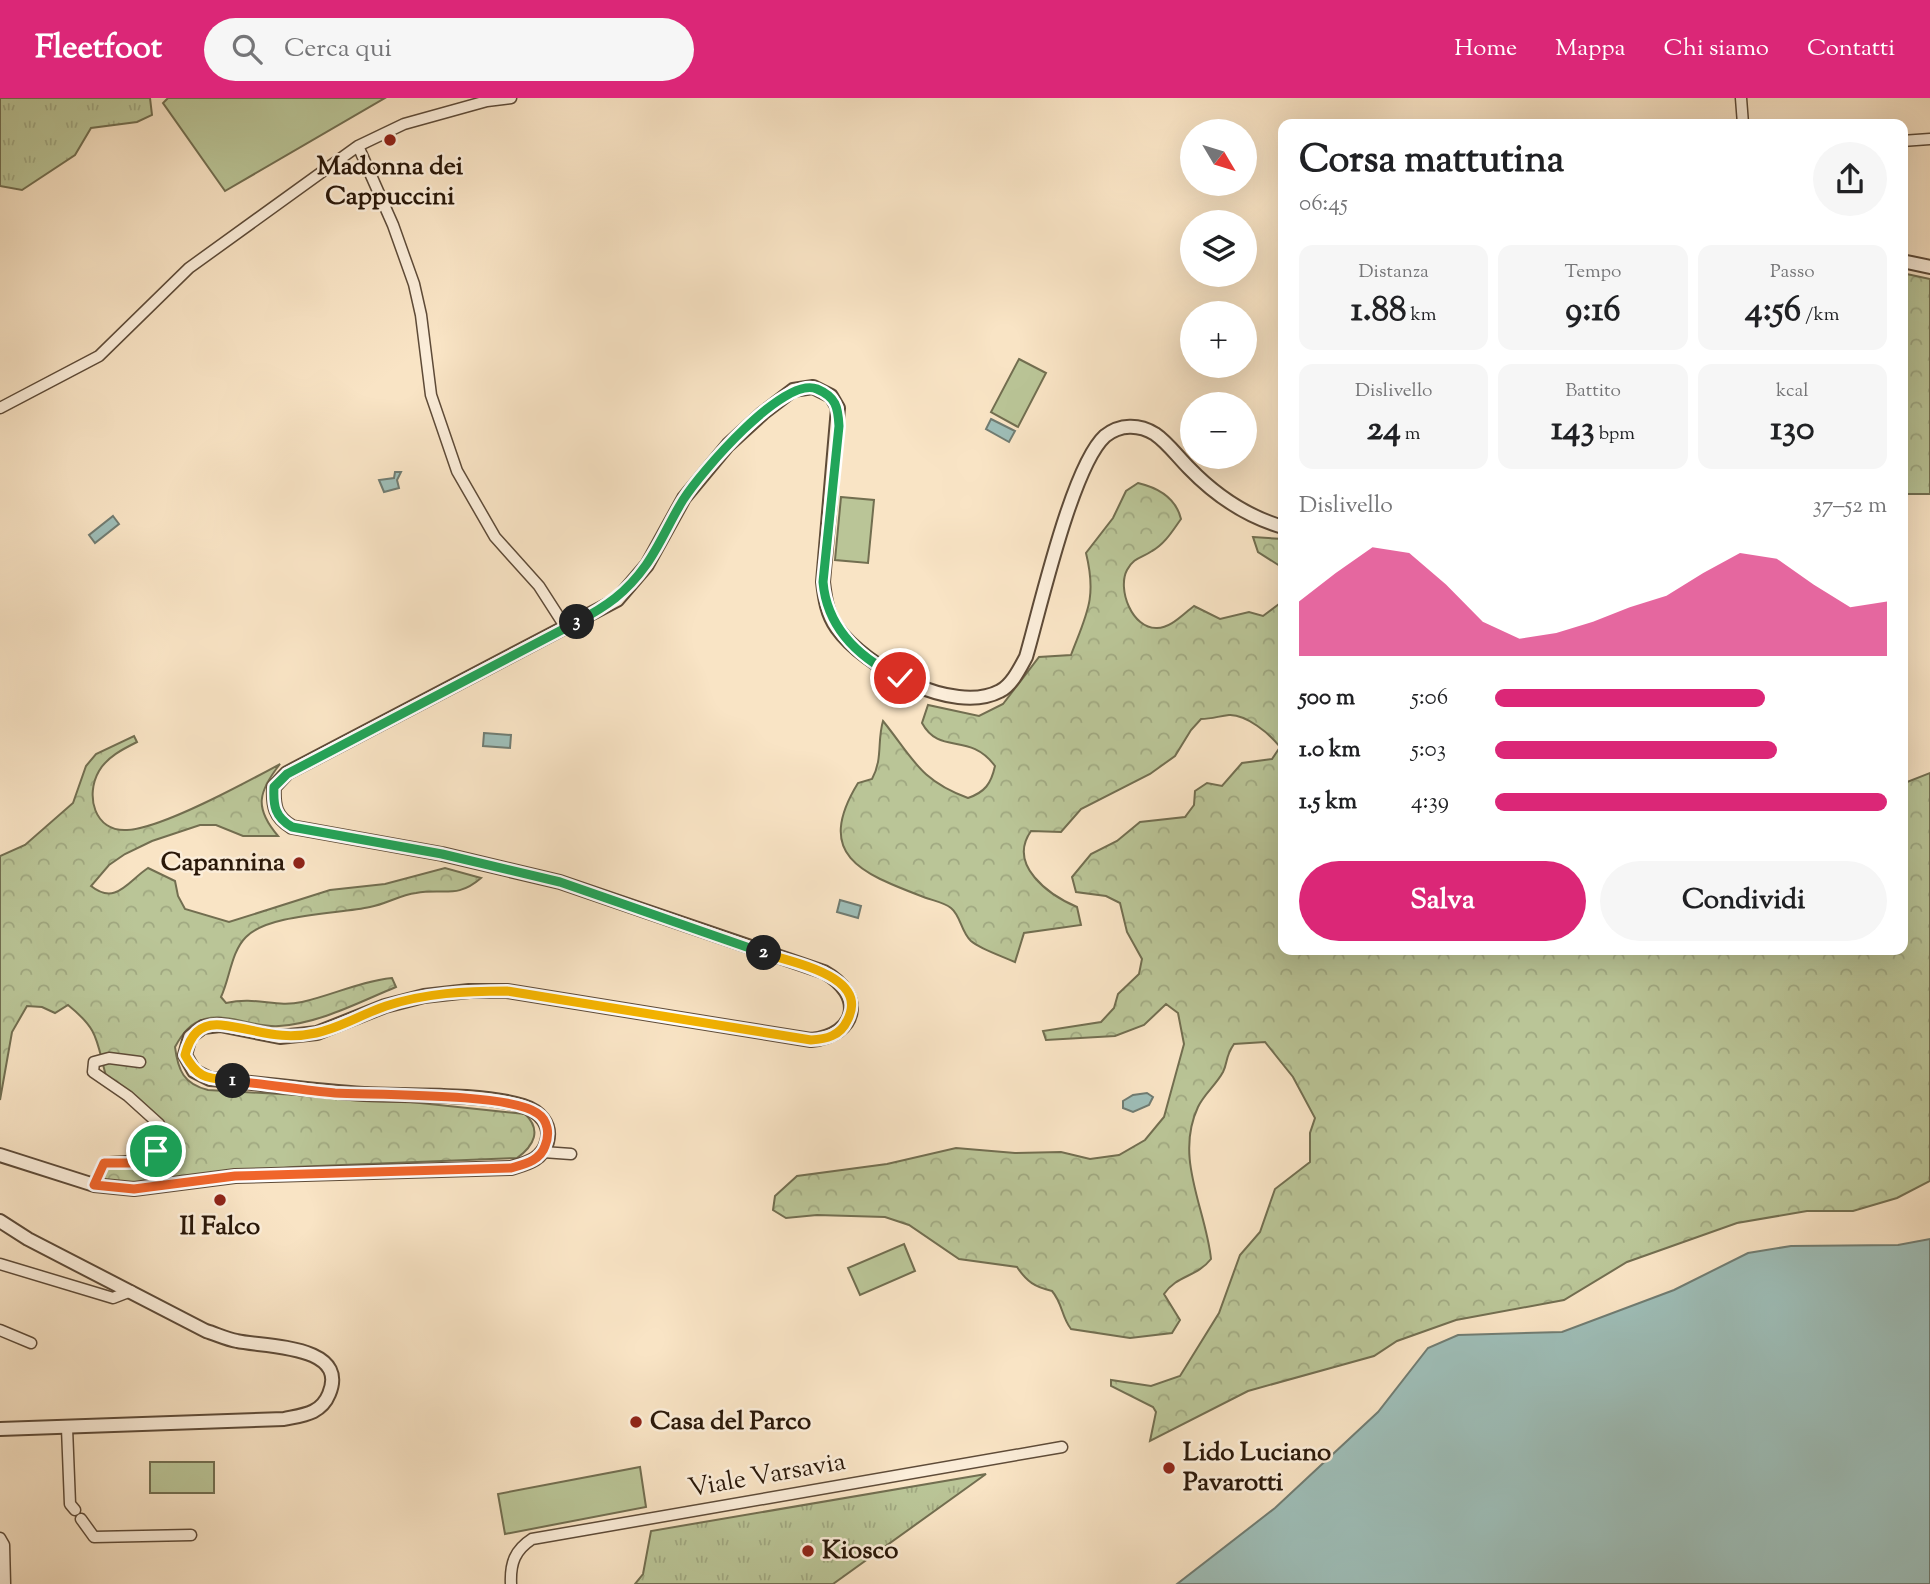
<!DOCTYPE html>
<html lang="it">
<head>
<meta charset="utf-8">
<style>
	body { margin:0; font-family:"Sorts Mill Goudy",serif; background:#f6f6f6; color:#202124; height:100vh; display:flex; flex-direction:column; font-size:26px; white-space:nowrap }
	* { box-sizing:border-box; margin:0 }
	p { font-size:23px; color:#757577 }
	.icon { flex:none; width:38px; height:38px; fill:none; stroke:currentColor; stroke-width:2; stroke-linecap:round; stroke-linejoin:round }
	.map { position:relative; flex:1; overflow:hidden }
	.sheet { position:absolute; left:1278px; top:21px; width:630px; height:836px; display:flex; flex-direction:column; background:#fff; border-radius:14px; box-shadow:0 7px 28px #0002 }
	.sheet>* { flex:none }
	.needle { width:46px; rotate:128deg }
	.buttons { position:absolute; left:1180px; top:21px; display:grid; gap:14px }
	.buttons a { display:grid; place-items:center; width:77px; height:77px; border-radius:50%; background:#fff; box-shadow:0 7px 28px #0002; font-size:35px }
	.pin { position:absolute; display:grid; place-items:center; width:60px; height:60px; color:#fff; margin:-30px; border:4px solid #fff; border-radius:50%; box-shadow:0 2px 7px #0007 }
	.km { position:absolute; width:35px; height:35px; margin:-18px; border-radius:50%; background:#222; color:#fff; font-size:19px; line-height:35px; text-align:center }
	.round { display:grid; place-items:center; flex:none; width:74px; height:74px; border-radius:37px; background:#f6f6f6 }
	.overview { display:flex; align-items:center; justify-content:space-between; height:119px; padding:0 21px }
	h1 { font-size:38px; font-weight:700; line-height:52px }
	.metrics { display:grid; grid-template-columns:repeat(3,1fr); gap:10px; height:119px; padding:7px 21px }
	.metrics div { display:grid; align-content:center; border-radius:14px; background:#f6f6f6; text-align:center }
	.metrics b { font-size:35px; font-weight:700 }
	.metrics small { font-size:19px; font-weight:400 }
	.metrics p { font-size:19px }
	.chart { height:196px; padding:14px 21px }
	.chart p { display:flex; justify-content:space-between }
	.chart svg { width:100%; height:126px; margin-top:7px; fill:#db2777; opacity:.7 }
	.action { display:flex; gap:14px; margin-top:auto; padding:14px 21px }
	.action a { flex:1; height:80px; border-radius:42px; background:#db2777; color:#fff; font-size:28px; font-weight:700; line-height:80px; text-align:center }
	.action a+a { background:#f6f6f6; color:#202124 }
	ul { padding:0 21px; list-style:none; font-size:23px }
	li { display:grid; grid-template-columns:112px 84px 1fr; align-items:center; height:52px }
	li i { height:18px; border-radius:9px; background:#db2777 }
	header { display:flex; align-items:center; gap:42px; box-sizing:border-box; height:98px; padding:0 35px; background:#db2777; color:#fff }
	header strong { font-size:33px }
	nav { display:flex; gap:38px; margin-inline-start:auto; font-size:24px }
	.search { width:490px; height:63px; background:#f6f6f6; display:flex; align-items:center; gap:18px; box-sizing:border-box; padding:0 24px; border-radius:38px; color:#757577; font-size:26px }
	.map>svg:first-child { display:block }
	.green { fill:#bac597; stroke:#726e50; stroke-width:2 }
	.forest { fill:url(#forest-crowns); stroke:#726e50; stroke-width:2 }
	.park { fill:url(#park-tufts); stroke:#726e50; stroke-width:2 }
	.water { fill:#9ebeb8; stroke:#707c72; stroke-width:2 }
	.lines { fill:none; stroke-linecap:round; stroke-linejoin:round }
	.minor-casing { stroke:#5e4b38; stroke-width:13 }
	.tertiary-casing { stroke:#5e4b38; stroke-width:16 }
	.minor { stroke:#fbedd9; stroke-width:10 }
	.tertiary { stroke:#fbedd9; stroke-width:12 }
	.split-1-casing { stroke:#fff; stroke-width:14 }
	.split-2-casing { stroke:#fff; stroke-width:14 }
	.split-3-casing { stroke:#fff; stroke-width:14 }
	.split-4-casing { stroke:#fff; stroke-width:14 }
	.split-1 { stroke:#f0652b; stroke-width:9 }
	.split-2 { stroke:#f5b400; stroke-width:9 }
	.split-3 { stroke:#22a559; stroke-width:9 }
	.split-4 { stroke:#22a559; stroke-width:9 }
	.poi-dot { fill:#8f2418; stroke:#fbedd9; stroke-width:2.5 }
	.labels { text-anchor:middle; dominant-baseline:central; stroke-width:5; stroke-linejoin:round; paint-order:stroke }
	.poi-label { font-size:26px; font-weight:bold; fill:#2a1809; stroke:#fbedd9; text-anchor:start }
	.street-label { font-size:26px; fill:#2a1809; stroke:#fbedd9 }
</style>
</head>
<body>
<header>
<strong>Fleetfoot</strong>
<div class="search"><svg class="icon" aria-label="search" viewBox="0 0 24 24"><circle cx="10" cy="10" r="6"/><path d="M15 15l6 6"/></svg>Cerca qui</div>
<nav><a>Home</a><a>Mappa</a><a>Chi siamo</a><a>Contatti</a></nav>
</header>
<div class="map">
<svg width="1930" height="1486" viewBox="0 0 1930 1486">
	<defs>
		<pattern id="forest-crowns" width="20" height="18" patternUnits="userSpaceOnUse" patternTransform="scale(1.75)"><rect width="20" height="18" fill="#bac597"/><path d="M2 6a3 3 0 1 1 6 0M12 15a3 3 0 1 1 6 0" fill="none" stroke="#a0a881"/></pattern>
		<pattern id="park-tufts" width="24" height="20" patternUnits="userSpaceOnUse" patternTransform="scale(1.75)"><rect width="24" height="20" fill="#bac597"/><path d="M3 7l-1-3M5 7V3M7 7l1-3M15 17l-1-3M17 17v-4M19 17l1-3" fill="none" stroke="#a0a881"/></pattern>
	</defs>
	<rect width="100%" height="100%" fill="#f9e4c5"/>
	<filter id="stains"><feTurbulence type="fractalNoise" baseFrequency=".00286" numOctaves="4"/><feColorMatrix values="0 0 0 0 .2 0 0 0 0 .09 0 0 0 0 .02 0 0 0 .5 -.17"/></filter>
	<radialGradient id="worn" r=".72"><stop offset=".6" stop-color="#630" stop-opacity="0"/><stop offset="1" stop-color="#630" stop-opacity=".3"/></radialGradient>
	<path class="green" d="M 168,0 L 385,0 L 225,93 L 163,5 Z
		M 1019,261 L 1046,275 L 1018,329 L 991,314 Z
		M 841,399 L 874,402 L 868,465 L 835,462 Z
		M 904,1146 L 915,1173 L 860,1197 L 848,1170 Z
		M 150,1364 L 214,1364 L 214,1395 L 150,1395 Z
		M 640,1369 L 646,1409 L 505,1436 L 498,1396 Z"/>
	<path class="forest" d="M 1902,175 L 1930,181 L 1930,396 L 1902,396 Z
		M 1138,385 C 1159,390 1176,400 1181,421 C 1173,432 1165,446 1152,453 C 1142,460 1134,459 1127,472 C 1117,491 1132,531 1157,530 C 1171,530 1183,516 1194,508 L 1220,521 L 1249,514 L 1263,518 L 1283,503 L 1283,852 L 1902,852 L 1902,686 L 1930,675 L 1930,1083 L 1897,1100 L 1853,1113 L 1807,1113 L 1737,1125 L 1627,1164 L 1564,1202 L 1456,1222 L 1397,1243 L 1374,1258 L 1248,1293 L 1150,1343 L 1156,1314 L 1153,1309 L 1111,1288 L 1111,1282 L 1151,1288 L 1180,1278 L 1219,1215 L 1240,1157 L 1260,1134 L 1275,1091 L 1310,1064 L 1310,1035 L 1315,1020 L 1293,979 L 1265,944 L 1234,946 C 1225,959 1228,964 1223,974 C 1216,987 1204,996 1198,1009 C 1174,1060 1206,1111 1211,1161 C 1197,1179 1177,1177 1164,1196 L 1180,1222 L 1172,1235 L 1130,1240 L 1071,1231 C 1061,1218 1063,1206 1052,1193 C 1035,1189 1027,1184 1017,1169 L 959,1161 L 909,1127 L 885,1119 L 817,1117 L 786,1120 L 773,1112 L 775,1098 L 797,1078 L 887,1066 L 956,1050 L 1015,1055 L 1061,1054 L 1090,1061 L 1119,1057 L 1145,1042 L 1164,1019 L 1184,946 L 1178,915 L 1166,906 L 1144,927 L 1115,938 L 1046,942 L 1043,933 L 1101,924 L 1114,910 L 1118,896 L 1139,876 L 1142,861 L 1127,834 L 1120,805 L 1106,798 L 1076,794 L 1072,779 L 1091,756 L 1117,743 L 1140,724 L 1185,719 L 1194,707 L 1195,693 L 1207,685 L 1222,688 L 1242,665 L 1272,661 L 1280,649 C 1270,636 1246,616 1229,617 C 1219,618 1212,621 1201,621 L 1191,632 L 1175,658 L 1150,676 L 1081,711 L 1061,734 L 1031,733 C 1007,767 1049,797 1077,809 L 1081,827 L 1024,835 L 1015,864 C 1002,858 982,852 971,843 C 961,834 961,818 951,810 C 944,804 930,802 921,798 C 861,775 814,757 858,685 L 872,681 C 883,661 877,643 883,623 C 913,660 919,682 968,700 C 985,694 991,686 995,668 C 969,633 940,658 922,625 L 928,607 L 979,618 L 1003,606 L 1039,559 L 1071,557 C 1087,515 1097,500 1086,455 L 1113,420 L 1126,393 Z
		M 1253,439 L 1283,441 L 1283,470 L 1258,454 Z
		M 134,638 L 137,644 C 123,651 107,659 99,673 C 85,697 94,734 127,732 C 161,731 247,684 280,666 C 258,694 254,710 278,738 L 243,738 L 216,727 L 200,727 L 152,743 L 125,756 L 109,767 L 91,788 C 116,808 128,783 148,770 L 175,783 L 178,798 L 185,811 L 229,824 L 330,792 L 385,786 L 445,770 L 481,780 C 457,801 444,790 416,795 C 400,797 386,806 370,809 C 338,816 268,816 246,839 C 231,854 230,880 221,899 L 226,905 C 257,898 275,910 302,904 C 333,897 361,883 392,880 L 396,889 C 359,904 321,925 279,928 C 256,930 228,915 205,921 C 190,925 182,936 175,949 C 178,973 184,986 208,992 L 401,1003 L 525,1016 C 542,1032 534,1048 517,1060 L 293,1069 L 134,1086 L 101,1082 L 107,1071 C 137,1069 168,1068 167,1028 L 138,1000 L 106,978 C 96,941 99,932 68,907 L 55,915 L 42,909 L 27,908 L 12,934 L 0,1002 L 0,758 L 25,747 L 73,705 L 86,668 L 96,656 Z"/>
	<path class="park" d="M 0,0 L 150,0 L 152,17 L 137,24 L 91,30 L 75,57 L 22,92 L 0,88 Z
		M 986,1376 L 833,1486 L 635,1486 L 643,1476 L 651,1433 Z"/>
	<path class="water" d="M 991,321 L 1015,333 L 1009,344 L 986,331 Z
		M 395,374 L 401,374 L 397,382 L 399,390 L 384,394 L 379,382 L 394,380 Z
		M 113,418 L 119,426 L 95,445 L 89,437 Z
		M 484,635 L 511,637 L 510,650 L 483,648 Z
		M 840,802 L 861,808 L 858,820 L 837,814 Z
		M 1147,995 L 1153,999 L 1149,1007 L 1133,1014 L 1123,1010 L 1123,1003 L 1133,997 Z
		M 1930,1141 L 1930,1486 L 1177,1486 L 1275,1410 L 1378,1314 L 1428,1250 L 1458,1237 L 1562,1234 L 1674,1192 L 1748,1155 L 1791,1148 L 1898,1147 Z"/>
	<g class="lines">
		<defs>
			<path id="minor" d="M 1741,0 L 1743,26
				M 1902,43 L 1930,41
				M 358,48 L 393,127 L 414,186 L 421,217 L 431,297 L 457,373 L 495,439 L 539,488 L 566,530
				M 0,310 L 99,258 L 189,170 L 358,48 L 404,26 L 487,3 L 511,0
				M 543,1054 L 571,1056
				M 94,1087 L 104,1065 C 128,1062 171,1069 159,1026 L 128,998 L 93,974 L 94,964 L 109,960 L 140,964
				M 0,1166 L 113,1200 L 131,1193
				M 0,1232 L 31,1245
				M 67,1330 L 70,1406 L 75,1412
				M 81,1421 L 94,1439 L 191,1437
				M 0,1440 L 4,1447 L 5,1486
				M 511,1486 C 510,1465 515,1452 532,1441 L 1062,1349"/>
			<path id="tertiary" d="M 1902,163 L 1930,169
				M 0,1057 L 94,1087 L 134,1091 L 235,1078 L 511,1070 C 527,1065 542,1062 547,1044 C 552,1026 539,1013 523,1008 C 484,995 407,998 364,996 C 312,993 261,985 210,981 L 194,973 L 185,957 L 190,939 L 203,929 L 220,927 L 280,939 L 317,935 L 385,908 L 424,898 L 469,893 L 507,893 L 811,942 C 858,937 865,897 824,874 L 560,784 L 442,756 L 292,729 C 275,719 273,708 274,689 L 287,675 L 617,502 L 647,467 L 684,400 L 728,347 L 763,315 L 793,292 L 813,289 L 831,298 L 838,310 L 823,484 C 825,501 827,516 837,530 C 864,568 953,618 1000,593 C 1012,587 1020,570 1026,559 C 1040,511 1072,368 1105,338 C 1120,326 1139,326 1155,336 C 1167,344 1178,359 1189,370 C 1216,398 1245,418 1283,429
				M 0,1123 L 28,1141 L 206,1233 C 216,1236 226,1241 237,1243 C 263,1249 350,1246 329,1296 C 321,1316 303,1317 284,1321 L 0,1331"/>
		</defs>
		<use href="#minor" class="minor-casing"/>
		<use href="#tertiary" class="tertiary-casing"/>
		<use href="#minor" class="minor"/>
		<use href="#tertiary" class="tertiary"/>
	</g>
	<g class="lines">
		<defs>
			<path id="split-1" d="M 156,1053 L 136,1065 L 104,1065 L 94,1087 L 134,1091 L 235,1078 L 511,1070 C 524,1066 540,1063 545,1048 C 550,1036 548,1022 537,1015 C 509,995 375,997 335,995 C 301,992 267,986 233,983"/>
			<path id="split-2" d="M 233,983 C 207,980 198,981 185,957 C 190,938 199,925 221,927 C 257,931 278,943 316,935 C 340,930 362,916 386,908 C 425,895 466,893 507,893 L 811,942 C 826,941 840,938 847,923 C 871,878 793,865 764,855"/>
			<path id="split-3" d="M 577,524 L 287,676 L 274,689 C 273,708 275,719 292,729 L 442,756 L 560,784 L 764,855"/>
			<path id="split-4" d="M 577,524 C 607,508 626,495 646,467 C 660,447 670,423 683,402 C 700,375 784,277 817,291 C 836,299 838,309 839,328 L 823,484 C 827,530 859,560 900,580"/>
		</defs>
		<use href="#split-1" class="split-1-casing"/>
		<use href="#split-2" class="split-2-casing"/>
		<use href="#split-3" class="split-3-casing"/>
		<use href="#split-4" class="split-4-casing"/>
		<use href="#split-1" class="split-1"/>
		<use href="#split-2" class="split-2"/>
		<use href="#split-3" class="split-3"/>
		<use href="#split-4" class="split-4"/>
	</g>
	<g class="poi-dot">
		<circle cx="390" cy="42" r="7"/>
		<circle cx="299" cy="765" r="7"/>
		<circle cx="220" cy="1102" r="7"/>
		<circle cx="636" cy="1324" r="7"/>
		<circle cx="1169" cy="1370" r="7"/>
		<circle cx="808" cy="1453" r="7"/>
	</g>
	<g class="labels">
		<g class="poi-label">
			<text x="390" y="69" text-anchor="middle">Madonna dei<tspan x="390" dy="30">Cappuccini</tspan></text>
			<text x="285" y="765" text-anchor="end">Capannina</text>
			<text x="220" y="1129" text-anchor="middle">Il Falco</text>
			<text x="650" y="1324">Casa del Parco</text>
			<text x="1183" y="1355">Lido Luciano<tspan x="1183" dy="30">Pavarotti</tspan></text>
			<text x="822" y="1453">Kiosco</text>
		</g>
		<g class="street-label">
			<text transform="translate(767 1378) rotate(-10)">Viale Varsavia</text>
		</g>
	</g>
	<rect width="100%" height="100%" filter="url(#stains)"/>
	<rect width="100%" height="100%" fill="url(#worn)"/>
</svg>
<div class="buttons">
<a><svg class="needle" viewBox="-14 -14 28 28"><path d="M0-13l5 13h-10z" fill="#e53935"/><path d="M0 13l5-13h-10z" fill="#757577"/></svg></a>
<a><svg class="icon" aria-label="layers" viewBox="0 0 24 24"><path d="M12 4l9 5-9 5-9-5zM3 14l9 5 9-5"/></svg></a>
<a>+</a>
<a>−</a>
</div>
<div class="pin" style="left:156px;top:1053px;background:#1e9e55"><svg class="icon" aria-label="arrive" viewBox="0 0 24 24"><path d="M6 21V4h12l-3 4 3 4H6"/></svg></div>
<div class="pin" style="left:900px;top:580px;background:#d93025"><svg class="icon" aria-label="check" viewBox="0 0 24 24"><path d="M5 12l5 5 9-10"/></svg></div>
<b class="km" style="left:233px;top:983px">1</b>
<b class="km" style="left:764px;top:855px">2</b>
<b class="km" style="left:577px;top:524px">3</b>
<section class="sheet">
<div class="overview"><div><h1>Corsa mattutina</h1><p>06:45</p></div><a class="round"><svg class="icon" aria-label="share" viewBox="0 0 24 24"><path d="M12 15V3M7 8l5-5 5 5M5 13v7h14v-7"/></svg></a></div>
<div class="metrics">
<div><p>Distanza</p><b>1.88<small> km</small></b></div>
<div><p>Tempo</p><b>9:16</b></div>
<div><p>Passo</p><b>4:56<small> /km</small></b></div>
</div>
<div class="metrics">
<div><p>Dislivello</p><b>24<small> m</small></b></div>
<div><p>Battito</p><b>143<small> bpm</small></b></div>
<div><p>kcal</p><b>130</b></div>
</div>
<div class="chart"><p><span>Dislivello</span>37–52 m</p>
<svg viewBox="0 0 160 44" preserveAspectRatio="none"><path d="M0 44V25L10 15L20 6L30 8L40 19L50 32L60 38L70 36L80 32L90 27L100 23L110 15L120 8L130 10L140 19L150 27L160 25V44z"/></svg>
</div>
<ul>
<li><b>500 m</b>5:06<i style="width:69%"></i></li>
<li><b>1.0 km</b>5:03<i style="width:72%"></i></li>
<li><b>1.5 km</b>4:39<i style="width:100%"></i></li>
</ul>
<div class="action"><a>Salva</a><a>Condividi</a></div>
</section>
</div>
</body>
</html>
